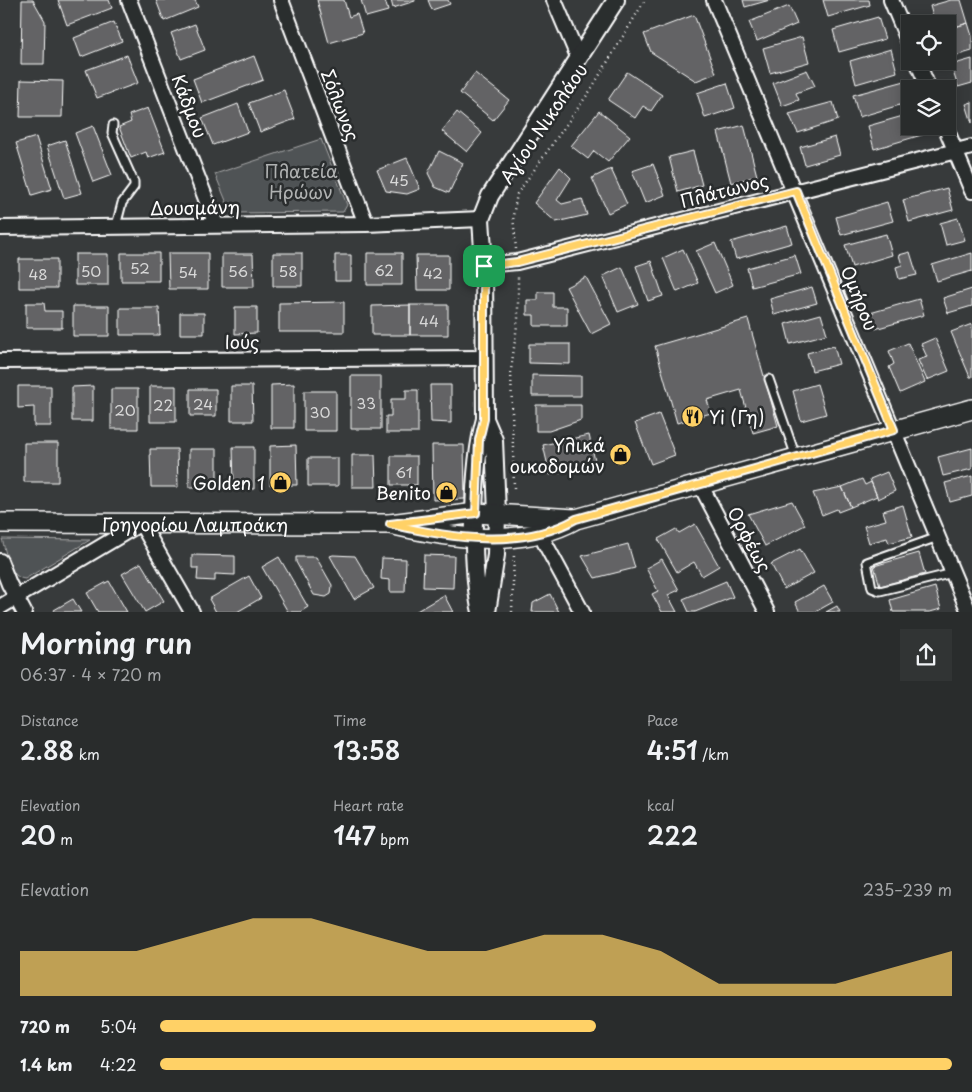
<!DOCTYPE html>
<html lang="en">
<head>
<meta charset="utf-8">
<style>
	body { margin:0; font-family:"Playpen Sans",sans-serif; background:#313434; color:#f1f3f6; height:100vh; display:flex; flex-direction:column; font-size:19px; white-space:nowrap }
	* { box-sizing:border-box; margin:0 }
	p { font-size:16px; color:#a5a7a9 }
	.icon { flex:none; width:28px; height:28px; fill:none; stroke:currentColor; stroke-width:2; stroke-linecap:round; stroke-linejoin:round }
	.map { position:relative; height:612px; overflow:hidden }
	.details { display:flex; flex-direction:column; background:#292c2c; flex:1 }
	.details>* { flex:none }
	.buttons { position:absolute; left:901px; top:15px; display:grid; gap:10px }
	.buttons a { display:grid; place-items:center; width:55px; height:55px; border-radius:0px; background:#292c2c; box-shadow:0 2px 12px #0003,0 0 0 1px #454848; font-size:25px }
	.pin { position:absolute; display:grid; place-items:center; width:42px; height:42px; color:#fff; margin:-21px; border-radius:10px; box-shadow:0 2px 8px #0006 }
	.round { display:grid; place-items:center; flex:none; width:52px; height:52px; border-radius:0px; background:#313434 }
	.headline { display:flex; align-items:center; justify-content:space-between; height:85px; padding:0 20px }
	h1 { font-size:28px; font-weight:600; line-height:38px }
	.figures { display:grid; grid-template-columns:repeat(3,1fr); gap:8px; height:85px; padding:5px 20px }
	.figures div { display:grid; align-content:center }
	.figures b { font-size:25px; font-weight:600 }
	.figures small { font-size:14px; font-weight:400 }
	.figures p { font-size:14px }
	.chart { height:140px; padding:10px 20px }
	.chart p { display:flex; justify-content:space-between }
	.chart svg { width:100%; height:90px; margin-top:5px; fill:#ffd166; opacity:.7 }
	ul { padding:0 20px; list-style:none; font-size:16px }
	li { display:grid; grid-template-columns:80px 60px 1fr; align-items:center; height:38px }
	li i { height:12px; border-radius:6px; background:#ffd166 }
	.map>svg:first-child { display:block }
	.green { fill:#505354; stroke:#a8a9aa }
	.building { fill:#636465; stroke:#fff }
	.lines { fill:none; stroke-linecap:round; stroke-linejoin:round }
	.service-casing { stroke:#fff; stroke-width:11 }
	.minor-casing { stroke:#fff; stroke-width:18 }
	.tertiary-casing { stroke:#fff; stroke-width:20 }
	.secondary-casing { stroke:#fff; stroke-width:22 }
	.path { stroke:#fff; stroke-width:2.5; stroke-dasharray:1 4; stroke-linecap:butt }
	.service { stroke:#2a2d2e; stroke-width:7 }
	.minor { stroke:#2a2d2e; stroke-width:14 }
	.tertiary { stroke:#2a2d2e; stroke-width:16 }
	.secondary { stroke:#2a2d2e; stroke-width:19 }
	.route-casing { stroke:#fff; stroke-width:10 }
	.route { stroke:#ffd166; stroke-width:6 }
	.labels { text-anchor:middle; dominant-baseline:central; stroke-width:5; stroke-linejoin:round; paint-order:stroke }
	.number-label { font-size:15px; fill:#d8d8d8 }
	.street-label { font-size:18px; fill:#fff; stroke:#2a2d2e }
	.park-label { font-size:18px; fill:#b0b2b2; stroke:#2a2d2e }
	.poi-label { font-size:18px; fill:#fff; stroke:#2a2d2e; text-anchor:end }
</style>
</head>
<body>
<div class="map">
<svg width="972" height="612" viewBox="0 0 972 612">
	<rect width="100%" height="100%" fill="#373a3b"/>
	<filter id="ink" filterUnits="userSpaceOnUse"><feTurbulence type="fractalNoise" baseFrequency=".02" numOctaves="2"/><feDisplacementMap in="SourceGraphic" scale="10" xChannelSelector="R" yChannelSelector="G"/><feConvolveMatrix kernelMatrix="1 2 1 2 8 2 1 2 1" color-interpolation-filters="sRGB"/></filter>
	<g filter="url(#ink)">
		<path class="green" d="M 321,139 L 347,205 L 343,212 L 231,213 L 215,174 Z
			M 2,539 L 90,540 L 25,579 C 9,578 6,552 2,539 Z"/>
		<path class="building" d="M 22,0 L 33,0 L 45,21 L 44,64 L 21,64 Z
			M 58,0 L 109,0 L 112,8 L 67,25 Z
			M 156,0 L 195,0 L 198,7 L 164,21 Z
			M 317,0 L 344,0 L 349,17 L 357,14 L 363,33 L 329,43 Z
			M 361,0 L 385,0 L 388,11 L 366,17 Z
			M 391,0 L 415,0 L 415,1 L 393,8 Z
			M 428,0 L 448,0 L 450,4 L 432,10 Z
			M 743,0 L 770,0 L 745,7 Z
			M 823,0 L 869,0 L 870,5 L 828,17 Z
			M 951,0 L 961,0 L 968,23 L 948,29 L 948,24 L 935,24 L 930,6 Z
			M 789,6 L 797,24 L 757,41 L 749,22 Z
			M 694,15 L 716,73 L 696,81 L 651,52 L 644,34 Z
			M 878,17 L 885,39 L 839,52 L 833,30 Z
			M 114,22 L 122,41 L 81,57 L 74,38 Z
			M 968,23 L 972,36 L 972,51 L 948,58 L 948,29 Z
			M 195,24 L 205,50 L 181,59 L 171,33 Z
			M 802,37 L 809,62 L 770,73 L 763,48 Z
			M 891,49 L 897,72 L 856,84 L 850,61 Z
			M 127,55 L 138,83 L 97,98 L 86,70 Z
			M 254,56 L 263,80 L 202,103 L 193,79 Z
			M 972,59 L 972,83 L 958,87 L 951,65 Z
			M 807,70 L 815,86 L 796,93 L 799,100 L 782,106 L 773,83 Z
			M 627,72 L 662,95 L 651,111 L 643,106 L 635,118 L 608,100 Z
			M 475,73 L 509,100 L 493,120 L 460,93 Z
			M 21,80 L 63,81 L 62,117 L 20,117 Z
			M 905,81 L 910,102 L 859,117 L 853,95 Z
			M 727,83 L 735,108 L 705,118 L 697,93 Z
			M 284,90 L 295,119 L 260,132 L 249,103 Z
			M 833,102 L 838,120 L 798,133 L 789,114 Z
			M 972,102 L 972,123 L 966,104 Z
			M 238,104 L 248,132 L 213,145 L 202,118 Z
			M 148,108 L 165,152 L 148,158 L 146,152 L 131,158 L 119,127 L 131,122 L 129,115 Z
			M 599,111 L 630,136 L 608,162 L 594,151 L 588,159 L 571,146 Z
			M 457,112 L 482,133 L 467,152 L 442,131 Z
			M 910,114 L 910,126 L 923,126 L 925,134 L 874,149 L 868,126 Z
			M 744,125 L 757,176 L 731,183 L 718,132 Z
			M 93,126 L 112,175 L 93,182 L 75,133 Z
			M 36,137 L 52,189 L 32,195 L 16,143 Z
			M 835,137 L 840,155 L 805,165 L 800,147 Z
			M 65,140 L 82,193 L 64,198 L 47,146 Z
			M 439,151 L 463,163 L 449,193 L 435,187 L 428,173 Z
			M 693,151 L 702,185 L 678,192 L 669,157 Z
			M 407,158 L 420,189 L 407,194 L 386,191 L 377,170 Z
			M 653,164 L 665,195 L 645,203 L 632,171 Z
			M 560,167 L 571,178 L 557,200 L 562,204 L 582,199 L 587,215 L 556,222 L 534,203 Z
			M 611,169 L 627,204 L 608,213 L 592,178 Z
			M 947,188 L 953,210 L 909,222 L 903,200 Z
			M 887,202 L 893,221 L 841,235 L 836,217 Z
			M 958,218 L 965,240 L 946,245 L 940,223 Z
			M 787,226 L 792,243 L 736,259 L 731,242 Z
			M 886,234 L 892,255 L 852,267 L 845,245 Z
			M 715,243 L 733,285 L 715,293 L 696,251 Z
			M 683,249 L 698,283 L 677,292 L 663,258 Z
			M 910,252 L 917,275 L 899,279 L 896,267 L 902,265 L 899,255 Z
			M 121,253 L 159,253 L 159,281 L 121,281 Z
			M 168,253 L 208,253 L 208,289 L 169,289 Z
			M 273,253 L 302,253 L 302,286 L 273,286 Z
			M 367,253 L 402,253 L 402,285 L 367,285 Z
			M 972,253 L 972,271 L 937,281 L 932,265 Z
			M 75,254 L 108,254 L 108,285 L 75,285 Z
			M 222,254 L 253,254 L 254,287 L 222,287 Z
			M 335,255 L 351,255 L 351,281 L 335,281 Z
			M 416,255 L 449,255 L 449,290 L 417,290 Z
			M 795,255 L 801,274 L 752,287 L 747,268 Z
			M 19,259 L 57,259 L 57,288 L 19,288 Z
			M 651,261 L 663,296 L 648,301 L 636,266 Z
			M 622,267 L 638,304 L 618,312 L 603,276 Z
			M 586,277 L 611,324 L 591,334 L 566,287 Z
			M 812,287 L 817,303 L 774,315 L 770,299 Z
			M 972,289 L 972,306 L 948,313 L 943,298 Z
			M 538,292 L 553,292 L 553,307 L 567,307 L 567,326 L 534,326 L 534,315 L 527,315 L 527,300 L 538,300 Z
			M 919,299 L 924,315 L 875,329 L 870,313 Z
			M 344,302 L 344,332 L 279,332 L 279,303 Z
			M 26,303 L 44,303 L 45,311 L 62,311 L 62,328 L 26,328 Z
			M 410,305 L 448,305 L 448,335 L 410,335 Z
			M 410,305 L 410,335 L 372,335 L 372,306 Z
			M 73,306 L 109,306 L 109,336 L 73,336 Z
			M 235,307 L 257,307 L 257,333 L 235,334 Z
			M 120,308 L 159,308 L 160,335 L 120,335 Z
			M 180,313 L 204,313 L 204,334 L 180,334 Z
			M 821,314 L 827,334 L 790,344 L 785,324 Z
			M 748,319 L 778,426 L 753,433 L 741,390 L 707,400 L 711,413 L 677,423 L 655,346 Z
			M 972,324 L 972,377 L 970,377 L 951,332 Z
			M 935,338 L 949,371 L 927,380 L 918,360 L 927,357 L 921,344 Z
			M 908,343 L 925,382 L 900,393 L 889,367 L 894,364 L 889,351 Z
			M 529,344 L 570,344 L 570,364 L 529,363 Z
			M 834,346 L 839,364 L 812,371 L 807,353 Z
			M 532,375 L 581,376 L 581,396 L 532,396 Z
			M 351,376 L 381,376 L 381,429 L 351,429 Z
			M 294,384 L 294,428 L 271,428 L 271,385 Z
			M 817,384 L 826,414 L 801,421 L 793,391 Z
			M 430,385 L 451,385 L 451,423 L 431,422 Z
			M 18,386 L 51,386 L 51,426 L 34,426 L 34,407 L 18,408 Z
			M 93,386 L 93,421 L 72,421 L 72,387 Z
			M 150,386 L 176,386 L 176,422 L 150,422 Z
			M 231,386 L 252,386 L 253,421 L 231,421 Z
			M 111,389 L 138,389 L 138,429 L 111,429 Z
			M 190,389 L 216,389 L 216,416 L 190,416 Z
			M 406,390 L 418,390 L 418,433 L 386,433 L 386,416 L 391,416 L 391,399 L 406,399 Z
			M 304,391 L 336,391 L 336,431 L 304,431 Z
			M 536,405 L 581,405 L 581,420 L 549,431 L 536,431 Z
			M 659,414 L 675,455 L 651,464 L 635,423 Z
			M 589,435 L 596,465 L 550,475 L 543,445 Z
			M 24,443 L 58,443 L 58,482 L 24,482 Z
			M 296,445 L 297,485 L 270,485 L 270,446 Z
			M 432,445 L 464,445 L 465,499 L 433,500 Z
			M 233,447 L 254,447 L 254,489 L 234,489 Z
			M 972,448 L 972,469 L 943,476 L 938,457 Z
			M 150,449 L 177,449 L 178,487 L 151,487 Z
			M 189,449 L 217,449 L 217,487 L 189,487 Z
			M 352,455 L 375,455 L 376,487 L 352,487 Z
			M 391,456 L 417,456 L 417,485 L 391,485 Z
			M 308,458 L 338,458 L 338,486 L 308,486 Z
			M 887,472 L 895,491 L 878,499 L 870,479 Z
			M 972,476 L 972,496 L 950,502 L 945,483 Z
			M 862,479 L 865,485 L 871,482 L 877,496 L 851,507 L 842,487 Z
			M 842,487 L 851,507 L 838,512 L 837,509 L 822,515 L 813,493 Z
			M 792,501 L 805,525 L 765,546 L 748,514 Z
			M 903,505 L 912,537 L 889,543 L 887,538 L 869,543 L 864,526 L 886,520 L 883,511 Z
			M 695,524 L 719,566 L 702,576 L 694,562 L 677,572 L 658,539 L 676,529 L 679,533 Z
			M 628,544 L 635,568 L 595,578 L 582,556 Z
			M 800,549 L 814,573 L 784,589 L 771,564 Z
			M 919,553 L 925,574 L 880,586 L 874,566 Z
			M 192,555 L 235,556 L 235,575 L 215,574 L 215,581 L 197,580 L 198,568 L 192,568 Z
			M 333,555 L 355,556 L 374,588 L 354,599 L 330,556 Z
			M 424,555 L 454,556 L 453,588 L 423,587 Z
			M 279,557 L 308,607 L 300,612 L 288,612 L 262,567 Z
			M 296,557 L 316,557 L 332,585 L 331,594 L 326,597 L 314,595 L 296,562 Z
			M 382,558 L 406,559 L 405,592 L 390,592 L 390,580 L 381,579 Z
			M 662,559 L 679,590 L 668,595 L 677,612 L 662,612 L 652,594 L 658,591 L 646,568 Z
			M 141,563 L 164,601 L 145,612 L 122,574 Z
			M 249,576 L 261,598 L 237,612 L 216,612 L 209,599 Z
			M 109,581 L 127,612 L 98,612 L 87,593 Z
			M 726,581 L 733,597 L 695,612 L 689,612 L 683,599 Z
			M 824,586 L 833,602 L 815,612 L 800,612 L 795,602 Z
			M 935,587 L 941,609 L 930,612 L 893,612 L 890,600 Z
			M 550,594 L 559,612 L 532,612 L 533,603 Z
			M 444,595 L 453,612 L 415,612 Z
			M 73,599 L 81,612 L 55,612 L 54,610 Z
			M 837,606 L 840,612 L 826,612 Z"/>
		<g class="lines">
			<defs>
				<path id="service" d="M 113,125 L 112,133 L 134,182 L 134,187 L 122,203 L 116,226
					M 769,379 L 796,457
					M 938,537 L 867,562 L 872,588 L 880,591 L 953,573"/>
				<path id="minor" d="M 129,0 L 216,225
					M 281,0 L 366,224
					M 554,0 L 579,59
					M 714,0 L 969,612
					M 891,0 L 910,45
					M 917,61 L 929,89
					M 945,126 L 972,191
					M 0,228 L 366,224 L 481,219
					M 484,265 L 517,262 L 972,147
					M 0,361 L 485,358
					M 700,484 L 767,612
					M 540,534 L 582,612
					M 0,561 L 9,584 L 24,612
					M 0,607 L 141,523 L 192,612"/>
				<path id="tertiary" d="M 485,419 L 494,440 L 497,513 L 496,555 L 487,612
					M 481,612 C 470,566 472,465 485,419 L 484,265 L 481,219 L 490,196 L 616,0"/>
				<g id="secondary">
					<path id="s1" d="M 0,523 L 390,524 L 476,513 L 575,519"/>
					<path d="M 390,524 C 449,538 521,550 576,519 L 972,409"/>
				</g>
			</defs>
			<use href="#service" class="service-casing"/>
			<use href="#minor" class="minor-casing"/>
			<use href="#tertiary" class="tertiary-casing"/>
			<use href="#secondary" class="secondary-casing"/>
			<path class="path" d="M 516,249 L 513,216 L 517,194 L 590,91 L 645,0
				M 514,488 L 511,370 L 518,318 L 518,275
				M 512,612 L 514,554"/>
			<use href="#service" class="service"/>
			<use href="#minor" class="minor"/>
			<use href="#tertiary" class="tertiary"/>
			<use href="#secondary" class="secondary"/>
		</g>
	</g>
	<g class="lines" filter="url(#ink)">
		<defs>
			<path id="route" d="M 796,191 L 894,430 L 576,519 C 521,550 449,538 390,524 L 476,513 L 479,440 L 484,419 L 484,266 L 517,262 Z"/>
		</defs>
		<use href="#route" class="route-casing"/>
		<use href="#route" class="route"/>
	</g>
	<defs>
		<symbol id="restaurant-disc" viewBox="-11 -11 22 22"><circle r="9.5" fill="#ffd166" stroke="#2a2d2e"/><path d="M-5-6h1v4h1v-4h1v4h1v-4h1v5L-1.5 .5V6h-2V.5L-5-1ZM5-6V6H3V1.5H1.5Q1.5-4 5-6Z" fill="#111"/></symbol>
		<symbol id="shop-disc" viewBox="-11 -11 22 22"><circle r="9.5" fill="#ffd166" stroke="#2a2d2e"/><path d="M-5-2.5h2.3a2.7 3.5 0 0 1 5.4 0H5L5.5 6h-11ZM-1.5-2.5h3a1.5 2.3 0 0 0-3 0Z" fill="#111"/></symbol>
	</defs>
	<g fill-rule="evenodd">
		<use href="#restaurant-disc" x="680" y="404" width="25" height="25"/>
		<use href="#shop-disc" x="608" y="442" width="25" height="25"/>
		<use href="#shop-disc" x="268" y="470" width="25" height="25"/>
		<use href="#shop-disc" x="434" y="480" width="25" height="25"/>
	</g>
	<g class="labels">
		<g class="number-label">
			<text x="399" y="179">45</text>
			<text x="140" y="267">52</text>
			<text x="384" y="269">62</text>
			<text x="91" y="270">50</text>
			<text x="238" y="270">56</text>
			<text x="288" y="270">58</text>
			<text x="188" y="271">54</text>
			<text x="433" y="272">42</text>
			<text x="38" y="273">48</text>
			<text x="429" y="320">44</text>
			<text x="366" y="402">33</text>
			<text x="203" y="403">24</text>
			<text x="163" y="404">22</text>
			<text x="125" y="409">20</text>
			<text x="320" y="411">30</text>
			<text x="404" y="471">61</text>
		</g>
		<g class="street-label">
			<text transform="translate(341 105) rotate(69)">Σόλωνος</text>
			<text transform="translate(190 106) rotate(69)">Κάδμου</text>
			<text transform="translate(543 123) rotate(-56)">Αγίου Νικολάου</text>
			<text transform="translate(724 190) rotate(-14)">Πλάτωνος</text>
			<text transform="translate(195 207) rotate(-1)">Δουσμάνη</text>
			<text transform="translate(860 298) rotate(68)">Ομήρου</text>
			<text x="242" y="341">Ιούς</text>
			<text stroke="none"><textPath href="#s1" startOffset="195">Γρηγορίου Λαμπράκη</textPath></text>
			<text transform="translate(750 539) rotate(62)">Ορφέως</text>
		</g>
		<g class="park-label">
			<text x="301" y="170">Πλατεία<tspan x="301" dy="21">Ηρώων</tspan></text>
		</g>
		<g class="poi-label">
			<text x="709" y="416" text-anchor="start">Yi (Γη)</text>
			<text x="605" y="444">Υλικά<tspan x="605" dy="21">οικοδομών</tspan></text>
			<text x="265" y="482">Golden 1</text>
			<text x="431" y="492">Benito</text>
		</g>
	</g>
</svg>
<div class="buttons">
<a><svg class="icon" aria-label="locate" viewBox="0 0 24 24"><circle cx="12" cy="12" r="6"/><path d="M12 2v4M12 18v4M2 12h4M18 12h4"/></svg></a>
<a><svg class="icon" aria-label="layers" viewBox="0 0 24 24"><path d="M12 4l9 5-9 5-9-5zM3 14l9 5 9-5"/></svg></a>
</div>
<div class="pin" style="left:484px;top:266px;background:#1e9e55"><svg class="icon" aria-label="arrive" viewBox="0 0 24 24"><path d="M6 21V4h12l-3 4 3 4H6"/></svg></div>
</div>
<section class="details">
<div class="headline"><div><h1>Morning run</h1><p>06:37 · 4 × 720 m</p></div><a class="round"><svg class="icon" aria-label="share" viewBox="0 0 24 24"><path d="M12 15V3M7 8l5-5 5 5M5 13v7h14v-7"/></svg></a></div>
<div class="figures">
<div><p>Distance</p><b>2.88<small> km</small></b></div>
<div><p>Time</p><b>13:58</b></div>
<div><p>Pace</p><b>4:51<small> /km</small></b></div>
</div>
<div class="figures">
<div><p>Elevation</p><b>20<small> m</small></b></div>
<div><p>Heart rate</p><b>147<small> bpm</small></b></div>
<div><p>kcal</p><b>222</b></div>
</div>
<div class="chart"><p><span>Elevation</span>235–239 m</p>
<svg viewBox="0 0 160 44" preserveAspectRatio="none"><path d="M0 44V22L10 22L20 22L30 14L40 6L50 6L60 14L70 22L80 22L90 14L100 14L110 22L120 38L130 38L140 38L150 30L160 22V44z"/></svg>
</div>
<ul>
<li><b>720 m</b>5:04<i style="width:55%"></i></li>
<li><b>1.4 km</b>4:22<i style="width:100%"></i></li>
</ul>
</section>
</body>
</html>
